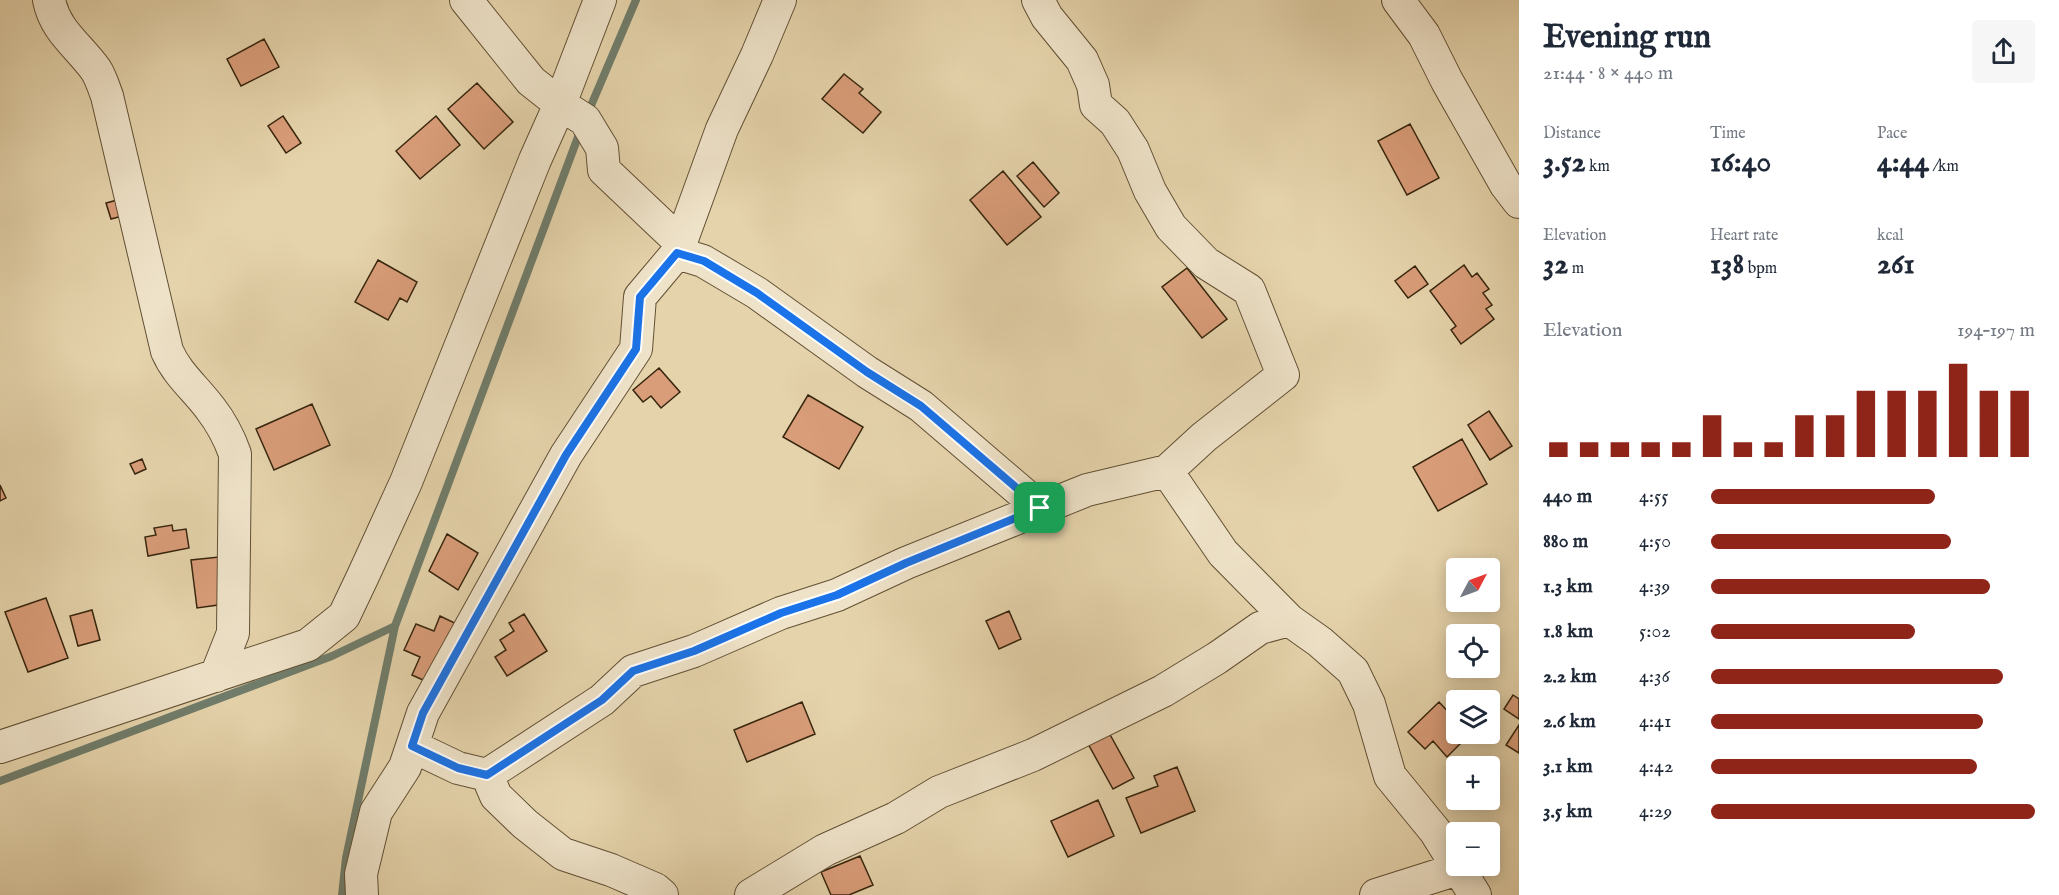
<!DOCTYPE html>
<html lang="en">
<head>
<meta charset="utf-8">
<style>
	body { margin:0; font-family:"IM FELL English",serif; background:#f6f6f7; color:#1f2937; height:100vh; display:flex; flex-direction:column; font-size:22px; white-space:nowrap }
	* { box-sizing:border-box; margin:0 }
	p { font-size:20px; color:#747a83 }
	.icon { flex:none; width:33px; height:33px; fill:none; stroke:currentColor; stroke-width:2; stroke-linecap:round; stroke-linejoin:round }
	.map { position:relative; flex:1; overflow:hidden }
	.details { display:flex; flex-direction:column; background:#fff; width:540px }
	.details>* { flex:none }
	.needle { width:39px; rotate:49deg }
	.controls { position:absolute; left:1446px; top:558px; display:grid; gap:12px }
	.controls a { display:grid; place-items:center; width:54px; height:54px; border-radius:6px; background:#fff; box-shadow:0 3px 15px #0003; font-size:30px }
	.pin { position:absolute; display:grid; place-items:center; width:51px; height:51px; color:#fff; margin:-26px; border-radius:12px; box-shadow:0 3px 9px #0006 }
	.round { display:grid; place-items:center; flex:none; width:63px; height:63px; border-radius:6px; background:#f6f6f7 }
	.headline { display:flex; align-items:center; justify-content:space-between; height:102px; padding:0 24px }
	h1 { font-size:33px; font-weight:700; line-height:45px }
	.figures { display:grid; grid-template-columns:repeat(3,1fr); gap:9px; height:102px; padding:6px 24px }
	.figures div { display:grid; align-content:center }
	.figures b { font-size:30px; font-weight:700 }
	.figures small { font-size:16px; font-weight:400 }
	.figures p { font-size:16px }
	.chart { height:168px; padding:12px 24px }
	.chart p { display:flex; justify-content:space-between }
	.chart svg { width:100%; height:108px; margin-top:6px; stroke:#8f2418; stroke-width:6 }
	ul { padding:0 24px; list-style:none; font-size:20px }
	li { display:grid; grid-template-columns:96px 72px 1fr; align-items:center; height:45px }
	li i { height:15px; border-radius:8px; background:#8f2418 }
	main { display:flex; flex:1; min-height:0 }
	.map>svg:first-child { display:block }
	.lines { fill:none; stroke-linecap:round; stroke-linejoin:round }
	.stream { stroke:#707d6b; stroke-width:8 }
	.building { fill:#d99d79; stroke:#36250d; stroke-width:1.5 }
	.minor-casing { stroke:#625034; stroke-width:34 }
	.minor { stroke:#eee2c8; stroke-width:32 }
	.route-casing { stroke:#fff; stroke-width:12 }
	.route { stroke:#1a73e8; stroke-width:8 }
</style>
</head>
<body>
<main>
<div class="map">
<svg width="1519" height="895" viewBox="0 0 1519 895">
	<rect width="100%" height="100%" fill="#e5d3ab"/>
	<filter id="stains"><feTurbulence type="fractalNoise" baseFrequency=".00333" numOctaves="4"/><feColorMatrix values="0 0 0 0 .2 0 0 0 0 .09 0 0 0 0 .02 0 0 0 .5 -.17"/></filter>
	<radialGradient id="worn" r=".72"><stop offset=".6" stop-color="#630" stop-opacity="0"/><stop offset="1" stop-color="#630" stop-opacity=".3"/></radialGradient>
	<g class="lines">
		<path class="stream" d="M 587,115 L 636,0
			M 0,781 L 332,656 L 395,626 L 581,129
			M 342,895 L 346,858 L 395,626"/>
	</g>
	<path class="building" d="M 264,39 L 279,67 L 241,86 L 227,59 Z
		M 844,74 L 863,89 L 859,93 L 881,112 L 863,133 L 822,99 Z
		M 477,83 L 513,122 L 484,149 L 448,109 Z
		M 283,116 L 301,143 L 286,153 L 268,126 Z
		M 436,116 L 460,145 L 420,179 L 396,151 Z
		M 1410,124 L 1439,178 L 1407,195 L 1378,141 Z
		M 1033,162 L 1059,193 L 1044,207 L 1017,176 Z
		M 1003,171 L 1041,217 L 1007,245 L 970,200 Z
		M 121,199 L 126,215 L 111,219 L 106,203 Z
		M 378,260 L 417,282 L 407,302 L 400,298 L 388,320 L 355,302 Z
		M 1464,265 L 1472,277 L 1477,273 L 1489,289 L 1483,293 L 1492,305 L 1486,309 L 1494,319 L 1461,344 L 1451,330 L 1456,326 L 1430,291 Z
		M 1415,266 L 1428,284 L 1408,298 L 1395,281 Z
		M 1187,268 L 1227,319 L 1202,338 L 1162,287 Z
		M 659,368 L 680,392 L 661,408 L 651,396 L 643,402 L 633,390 Z
		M 808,395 L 863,427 L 839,469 L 783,437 Z
		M 312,404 L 330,445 L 274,470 L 256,429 Z
		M 1489,411 L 1512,446 L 1490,460 L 1468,425 Z
		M 1462,439 L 1487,484 L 1438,511 L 1413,467 Z
		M 142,459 L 146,469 L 135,474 L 130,464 Z
		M 0,485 L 6,498 L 0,501 Z
		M 172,525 L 173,531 L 186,529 L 189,548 L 148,556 L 145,537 L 156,535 L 154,528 Z
		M 447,534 L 478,553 L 458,590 L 429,571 Z
		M 219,557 L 225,604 L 197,608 L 191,560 Z
		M 46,598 L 68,658 L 28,672 L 5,612 Z
		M 92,610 L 100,640 L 78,646 L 70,616 Z
		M 1009,611 L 1021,639 L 999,649 L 986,621 Z
		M 524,614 L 547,651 L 507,676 L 495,657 L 506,650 L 500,640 L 514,631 L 509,623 Z
		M 440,616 L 461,626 L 434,685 L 412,675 L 420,657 L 404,650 L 416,624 L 434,631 Z
		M 1513,695 L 1519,699 L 1519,719 L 1504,709 Z
		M 802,702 L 815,734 L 747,762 L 734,730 Z
		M 1439,702 L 1456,720 L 1456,734 L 1470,734 L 1447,757 L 1433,741 L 1425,749 L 1408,732 Z
		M 1519,725 L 1519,753 L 1506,745 Z
		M 1108,731 L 1134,778 L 1113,789 L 1087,742 Z
		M 1177,767 L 1195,811 L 1141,833 L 1126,798 L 1158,786 L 1154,776 Z
		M 1098,800 L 1114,836 L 1068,857 L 1051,821 Z
		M 860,856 L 873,885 L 849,895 L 831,895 L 821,872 Z"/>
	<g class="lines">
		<defs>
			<path id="minor" d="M 49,0 C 55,31 79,46 96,70 C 101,78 104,88 107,96 L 167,351 C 177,374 195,388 210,408 C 221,422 229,437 235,454 L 233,633 L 216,676
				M 600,0 L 560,104 L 585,120 L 602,148 L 604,170 L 681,243
				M 1038,0 L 1047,17 L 1082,60 L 1093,85 L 1096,105 L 1115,122 L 1133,150 L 1150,191 L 1171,227 L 1206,263 L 1249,290 L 1283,375 L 1204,437 L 1167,471 L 1223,553 L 1289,620 L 1320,642 L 1353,671 L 1369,704 L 1390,776 L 1435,831 L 1475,895
				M 1398,0 L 1424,35 L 1447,81 L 1506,185 L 1519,202
				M 677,253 L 703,261 L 757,293 L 867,372 L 921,406 L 1040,508
				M 412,746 L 458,768 L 487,775 L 602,700 L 633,671 L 694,651 L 781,613 L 837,595 L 906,563 L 1087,490 L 1167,471
				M 0,747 L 308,645 L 344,616 L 363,576 L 406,482 L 535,160 L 560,104 L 531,81 L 466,0
				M 487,775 L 496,796 L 525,824 L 563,854 L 611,870 L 655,889 L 662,895
				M 362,895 L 361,874 L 376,812 L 405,767 L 423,713 L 566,455 L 636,349 L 640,297 L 677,253 L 722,129 L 757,55 L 780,0
				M 751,895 L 825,850 L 896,818 L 939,792 L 1033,755 L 1163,691 L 1217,658 L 1260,628 L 1289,620
				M 1376,895 L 1458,869"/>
		</defs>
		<use href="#minor" class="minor-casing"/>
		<use href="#minor" class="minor"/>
	</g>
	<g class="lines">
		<defs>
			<path id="route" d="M 677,253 L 704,261 L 757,293 L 867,372 L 921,406 L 1040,508 L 906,563 L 837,595 L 781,613 L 694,651 L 633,671 L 602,700 L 487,775 L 458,768 L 412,746 L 423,713 L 566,455 L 636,349 L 640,297 Z"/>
		</defs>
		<use href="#route" class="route-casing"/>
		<use href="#route" class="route"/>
	</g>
	<rect width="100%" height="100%" filter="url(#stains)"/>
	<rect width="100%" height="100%" fill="url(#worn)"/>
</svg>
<div class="controls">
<a><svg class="needle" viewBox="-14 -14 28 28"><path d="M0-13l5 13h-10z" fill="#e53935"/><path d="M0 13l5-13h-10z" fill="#747a83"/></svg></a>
<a><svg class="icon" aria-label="locate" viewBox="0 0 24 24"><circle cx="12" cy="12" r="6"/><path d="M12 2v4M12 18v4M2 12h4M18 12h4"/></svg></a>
<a><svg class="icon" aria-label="layers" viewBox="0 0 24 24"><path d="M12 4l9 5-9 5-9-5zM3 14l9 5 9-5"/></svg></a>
<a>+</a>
<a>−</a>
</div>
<div class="pin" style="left:1040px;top:508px;background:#1e9e55"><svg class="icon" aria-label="arrive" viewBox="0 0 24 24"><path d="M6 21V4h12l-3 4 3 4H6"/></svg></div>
</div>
<section class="details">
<div class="headline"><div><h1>Evening run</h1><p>21:44 · 8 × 440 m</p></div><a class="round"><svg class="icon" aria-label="share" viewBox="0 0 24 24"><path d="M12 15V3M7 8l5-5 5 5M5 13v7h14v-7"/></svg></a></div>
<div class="figures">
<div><p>Distance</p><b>3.52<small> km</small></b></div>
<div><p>Time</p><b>16:40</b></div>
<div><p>Pace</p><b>4:44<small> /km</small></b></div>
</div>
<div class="figures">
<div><p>Elevation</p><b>32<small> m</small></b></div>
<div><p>Heart rate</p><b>138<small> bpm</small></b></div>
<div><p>kcal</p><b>261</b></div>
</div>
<div class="chart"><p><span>Elevation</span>194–197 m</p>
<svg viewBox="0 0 160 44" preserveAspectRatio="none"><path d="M5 44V38M15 44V38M25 44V38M35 44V38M45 44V38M55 44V27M65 44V38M75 44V38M85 44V27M95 44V27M105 44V17M115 44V17M125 44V17M135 44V6M145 44V17M155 44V17"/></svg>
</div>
<ul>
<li><b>440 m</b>4:55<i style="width:69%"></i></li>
<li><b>880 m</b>4:50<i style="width:74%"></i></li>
<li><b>1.3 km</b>4:39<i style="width:86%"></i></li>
<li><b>1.8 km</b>5:02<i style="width:63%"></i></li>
<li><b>2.2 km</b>4:36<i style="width:90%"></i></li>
<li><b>2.6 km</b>4:41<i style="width:84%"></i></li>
<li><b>3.1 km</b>4:42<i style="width:82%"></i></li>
<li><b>3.5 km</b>4:29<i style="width:100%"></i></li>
</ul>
</section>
</main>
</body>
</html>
